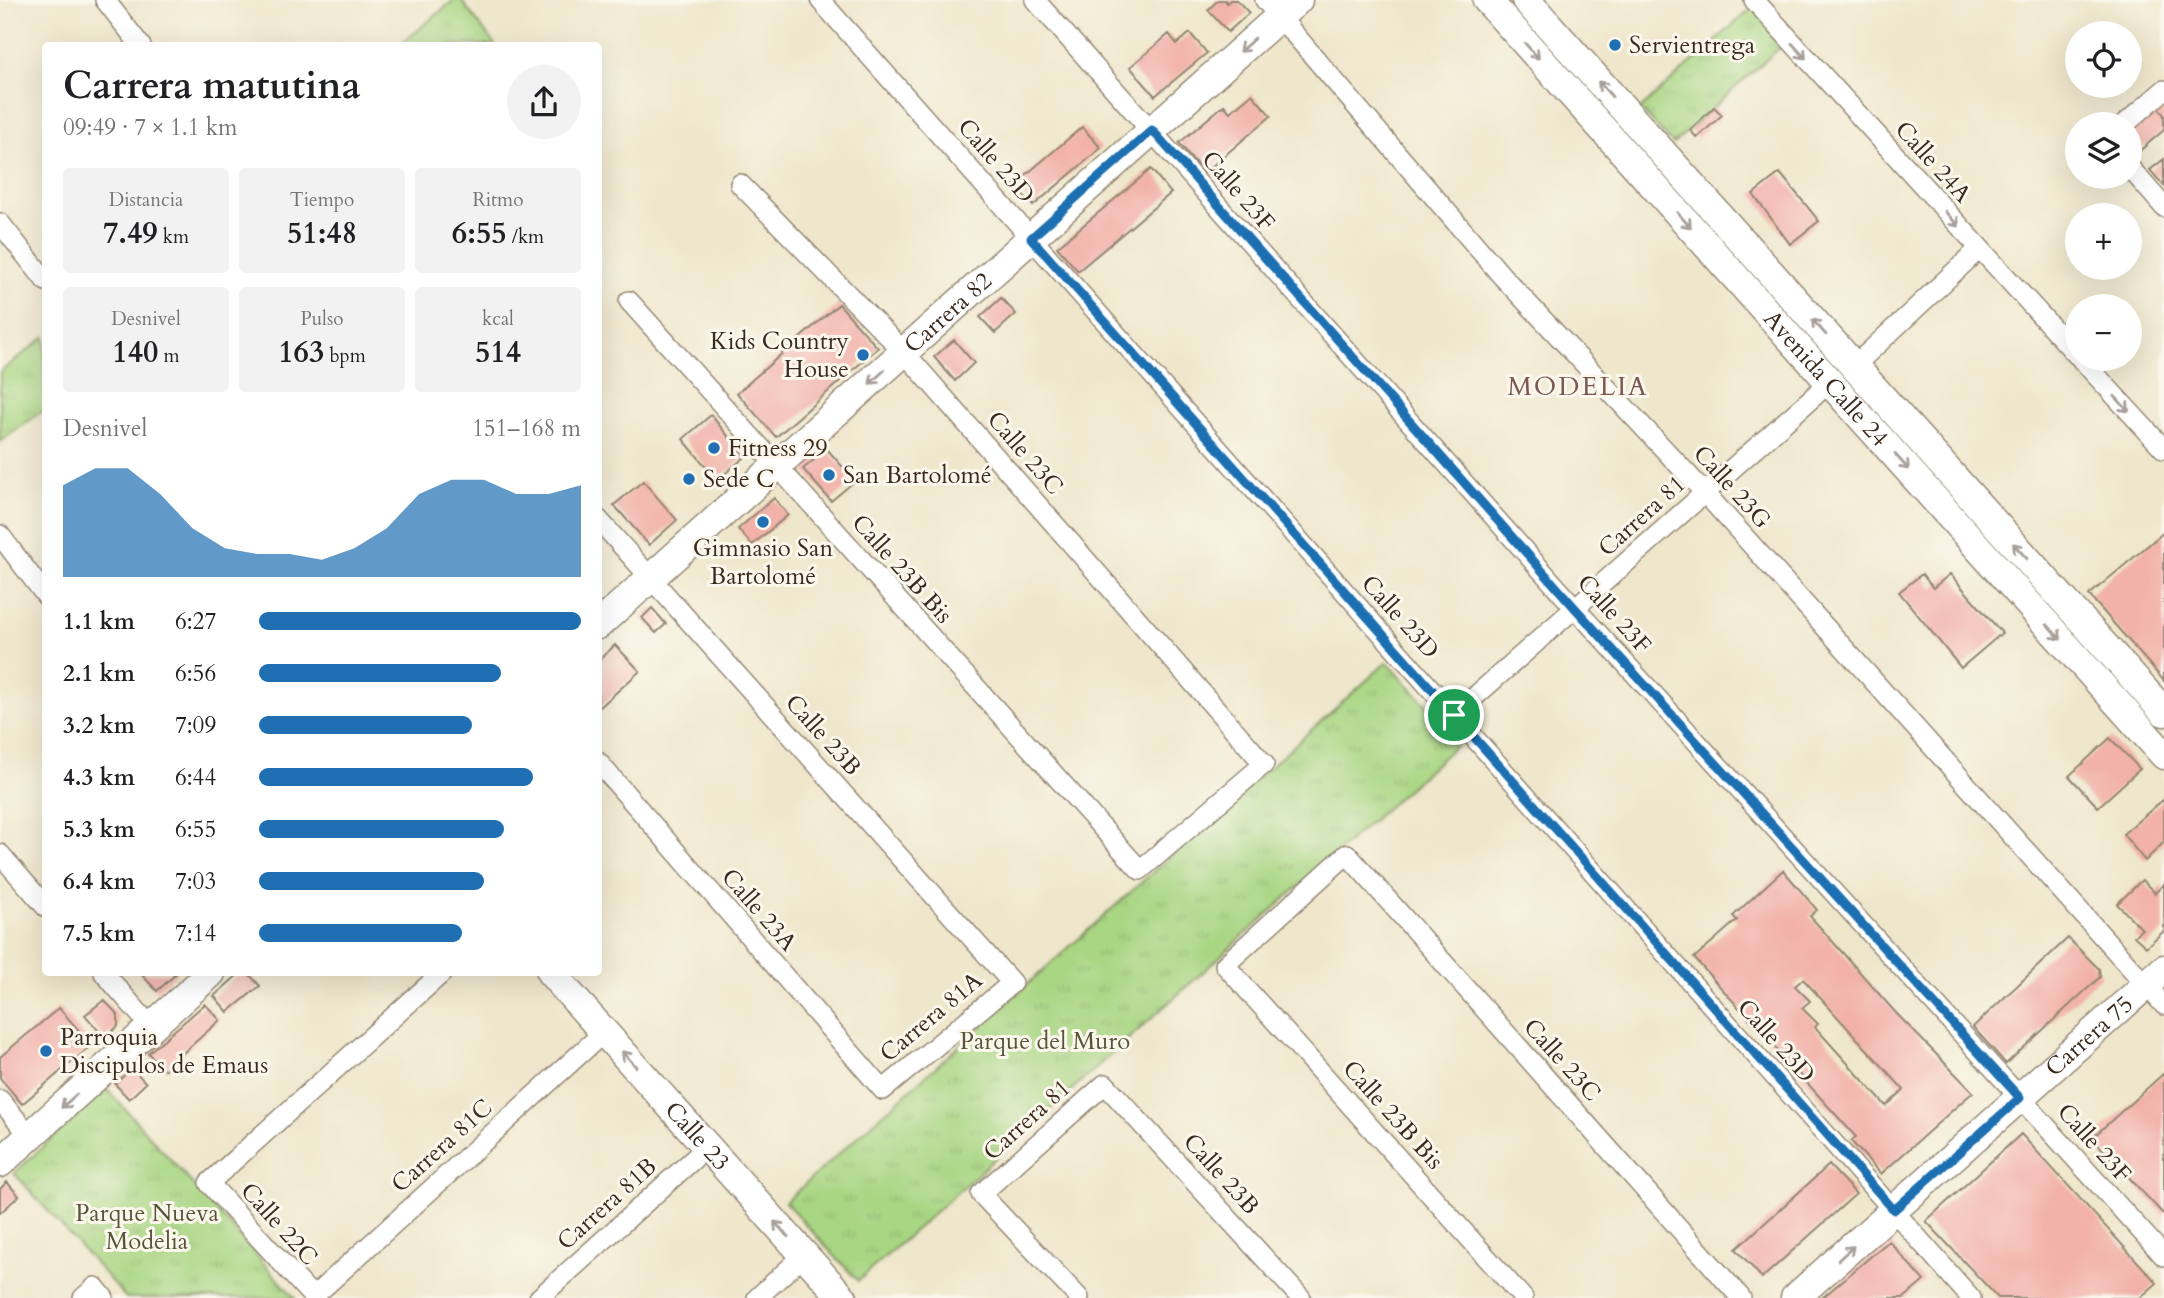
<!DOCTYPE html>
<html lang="es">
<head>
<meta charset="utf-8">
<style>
	body { margin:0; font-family:Cardo,serif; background:#f2f2f2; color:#202124; height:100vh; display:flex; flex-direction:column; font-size:26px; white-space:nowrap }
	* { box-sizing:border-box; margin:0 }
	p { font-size:23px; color:#757577 }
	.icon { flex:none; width:38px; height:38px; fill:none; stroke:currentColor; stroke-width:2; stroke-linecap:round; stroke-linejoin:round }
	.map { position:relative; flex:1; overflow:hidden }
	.panel { position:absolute; left:42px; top:42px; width:560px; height:934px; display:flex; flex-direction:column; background:#fff; border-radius:7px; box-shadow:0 7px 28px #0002 }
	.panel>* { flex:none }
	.tools { position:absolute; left:2065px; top:21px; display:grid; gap:14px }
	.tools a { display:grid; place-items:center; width:77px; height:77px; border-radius:50%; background:#fff; box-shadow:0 7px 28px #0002; font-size:35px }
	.pin { position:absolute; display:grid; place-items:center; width:60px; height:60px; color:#fff; margin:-30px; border:4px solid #fff; border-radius:50%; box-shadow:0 2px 7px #0007 }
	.round { display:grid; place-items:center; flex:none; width:74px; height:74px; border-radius:37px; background:#f2f2f2 }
	.summary { display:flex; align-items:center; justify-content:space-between; height:119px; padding:0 21px }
	h1 { font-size:38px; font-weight:800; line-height:52px }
	.figures { display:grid; grid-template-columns:repeat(3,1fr); gap:10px; height:119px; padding:7px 21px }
	.figures div { display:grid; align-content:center; border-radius:7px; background:#f2f2f2; text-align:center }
	.figures b { font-size:30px; font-weight:800 }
	.figures small { font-size:19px; font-weight:400 }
	.figures p { font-size:19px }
	.chart { height:196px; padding:14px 21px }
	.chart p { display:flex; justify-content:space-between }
	.chart svg { width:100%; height:126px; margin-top:7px; fill:#1f6fb2; opacity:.7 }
	ul { padding:0 21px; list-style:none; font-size:23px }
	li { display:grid; grid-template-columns:112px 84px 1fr; align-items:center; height:52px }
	li i { height:18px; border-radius:9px; background:#1f6fb2 }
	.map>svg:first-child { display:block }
	.park { fill:url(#park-tufts); stroke:#728050; stroke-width:2 }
	.building { fill:#f2b1a9; fill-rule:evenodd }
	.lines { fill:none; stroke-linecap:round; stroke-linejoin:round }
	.street-casing { stroke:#958875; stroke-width:22 }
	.secondary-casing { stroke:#958875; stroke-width:31 }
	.street { stroke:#fff; stroke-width:19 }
	.secondary { stroke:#fff; stroke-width:28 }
	.oneway { stroke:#a79f9a }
	.route-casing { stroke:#fff; stroke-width:14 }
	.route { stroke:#1f6fb2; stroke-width:9 }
	.poi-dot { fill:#1f6fb2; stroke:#fbf7ec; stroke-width:2.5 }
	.labels { text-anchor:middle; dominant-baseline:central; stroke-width:6; stroke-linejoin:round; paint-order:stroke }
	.poi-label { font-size:24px; fill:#3b2a1e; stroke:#fbf7ec; text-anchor:start }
	.street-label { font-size:24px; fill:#3b2a1e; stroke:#fbf7ec }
	.park-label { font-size:24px; fill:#565537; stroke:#fbf7ec }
	.neighbourhood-label { font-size:26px; letter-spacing:2px; fill:#7b594f; stroke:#fbf7ec }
</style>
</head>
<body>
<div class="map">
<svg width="2164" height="1298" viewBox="0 0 2164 1298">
	<defs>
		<pattern id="park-tufts" width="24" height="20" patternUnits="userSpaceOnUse" patternTransform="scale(1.75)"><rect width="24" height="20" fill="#a9d683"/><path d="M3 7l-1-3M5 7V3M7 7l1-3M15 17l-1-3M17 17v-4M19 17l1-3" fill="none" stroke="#92b871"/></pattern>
	</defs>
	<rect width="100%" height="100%" fill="#fbf7ec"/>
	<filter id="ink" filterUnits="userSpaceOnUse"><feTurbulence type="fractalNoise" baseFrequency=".0143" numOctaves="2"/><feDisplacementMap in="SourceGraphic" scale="14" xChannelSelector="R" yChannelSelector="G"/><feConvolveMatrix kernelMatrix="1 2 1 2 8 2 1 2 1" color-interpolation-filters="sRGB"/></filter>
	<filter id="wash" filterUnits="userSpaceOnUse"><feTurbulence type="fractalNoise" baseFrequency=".00686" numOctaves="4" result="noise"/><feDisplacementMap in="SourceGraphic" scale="28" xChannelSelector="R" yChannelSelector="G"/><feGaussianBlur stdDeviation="1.57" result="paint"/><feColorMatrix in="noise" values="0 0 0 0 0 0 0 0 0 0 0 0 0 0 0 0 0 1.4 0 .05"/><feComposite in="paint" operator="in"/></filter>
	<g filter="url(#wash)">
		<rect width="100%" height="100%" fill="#efe7cc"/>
		<path class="park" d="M 454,0 L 461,0 L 495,45 L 400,45 Z
			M 1754,6 L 1786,42 L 1673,144 L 1640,109 Z
			M 45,337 L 45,409 L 0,442 L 0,372 Z
			M 1387,662 L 1460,742 L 858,1281 L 785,1202 Z
			M 107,1089 L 295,1298 L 126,1298 L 14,1173 Z"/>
		<g id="blocks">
			<path class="building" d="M 1218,0 L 1225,0 L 1227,3 L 1230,0 L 1237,0 L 1249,13 L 1228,32 L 1208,10 Z
				M 1190,33 L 1207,53 L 1155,96 L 1130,67 L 1169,34 L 1177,44 Z
				M 1252,94 L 1271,116 L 1204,173 L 1179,143 L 1224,105 L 1230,112 Z
				M 1714,107 L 1722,115 L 1697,138 L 1690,130 Z
				M 2158,107 L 2164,115 L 2164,130 L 2137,153 L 2130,144 L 2130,132 Z
				M 1082,127 L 1101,148 L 1033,206 L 1014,185 Z
				M 2164,159 L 2164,186 L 2150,170 Z
				M 1151,169 L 1171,193 L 1078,271 L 1057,247 Z
				M 1780,173 L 1819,221 L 1790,244 L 1753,194 Z
				M 1001,298 L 1016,314 L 995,333 L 980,317 Z
				M 839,304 L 878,348 L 776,437 L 737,393 Z
				M 954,340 L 974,363 L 955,381 L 934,357 Z
				M 711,415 L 745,457 L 717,480 L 683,439 Z
				M 827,449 L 855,481 L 831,501 L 803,469 Z
				M 643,481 L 677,520 L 649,545 L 614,505 Z
				M 774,498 L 788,515 L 752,545 L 738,529 Z
				M 2164,532 L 2164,681 L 2089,595 Z
				M 1922,574 L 1933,588 L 1950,574 L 2002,633 L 1961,668 L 1899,592 Z
				M 652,608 L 666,624 L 656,633 L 642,618 Z
				M 615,645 L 640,671 L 598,709 L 598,661 Z
				M 2110,738 L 2140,769 L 2098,807 L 2069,776 Z
				M 2164,799 L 2164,842 L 2145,861 L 2123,834 Z
				M 1783,870 L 1817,910 L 1810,916 L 1895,1012 L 1973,1092 L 1881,1174 L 1851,1141 L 1856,1137 L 1694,958 L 1737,920 L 1733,916 ZM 1803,979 L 1904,1090 L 1886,1106 L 1815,1027 L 1818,1024 L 1802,1008 L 1810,1001 L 1795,986 Z
				M 2142,880 L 2155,893 L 2164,884 L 2164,931 L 2146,947 L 2134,936 L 2142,929 L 2117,904 Z
				M 2068,938 L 2099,969 L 2100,977 L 2006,1064 L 1973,1027 Z
				M 140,973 L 177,973 L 157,991 Z
				M 240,973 L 248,973 L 260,986 L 228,1012 L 214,996 Z
				M 104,1000 L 118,1015 L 118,1026 L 105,1038 L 85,1015 Z
				M 205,1004 L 220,1020 L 164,1070 L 148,1053 Z
				M 59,1008 L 92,1045 L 22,1104 L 0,1078 L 0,1057 Z
				M 132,1068 L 146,1083 L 129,1099 L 115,1084 Z
				M 2164,1073 L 2164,1215 L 2092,1138 Z
				M 2021,1134 L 2157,1283 L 2140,1298 L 1998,1298 L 1926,1221 Z
				M 1829,1165 L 1856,1194 L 1762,1278 L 1736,1249 Z
				M 7,1182 L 19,1196 L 0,1213 L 0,1189 Z
				M 1889,1241 L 1924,1281 L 1904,1298 L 1822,1298 Z"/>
		</g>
	</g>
	<g filter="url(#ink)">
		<use href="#blocks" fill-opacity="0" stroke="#958875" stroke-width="2"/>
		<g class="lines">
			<defs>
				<path id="street" d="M 105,0 L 141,46
					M 820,0 L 1971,1298
					M 1035,0 L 1575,608 L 2164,1256
					M 1265,0 L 1502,276 L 1705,493 L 2164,1005
					M 1754,0 L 2077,355
					M 2125,124 L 2164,90
					M 2130,168 L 2164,207
					M 0,223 L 46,281
					M 629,301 L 1140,870 L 1264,764 L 904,352 L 740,184
					M 2081,359 L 2164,449
					M 1854,366 L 1979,249
					M 598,519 L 1012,983 L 883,1090 L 598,762
					M 0,535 L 46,596
					M 1454,715 L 1830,382
					M 0,854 L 46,907
					M 104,973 L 151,1027
					M 442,973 L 209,1183 L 313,1297 L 604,1032
					M 0,1100 L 30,1136
					M 83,1298 L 95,1287 L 104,1298
					M 539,1298 L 707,1147
					M 757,1298 L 804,1255
					M 1079,1298 L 981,1194 L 1105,1084 L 1301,1298
					M 1523,1298 L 1225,965 L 1347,854 L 1741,1298"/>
				<g id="secondary">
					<path id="s1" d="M 1487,0 L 2164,755"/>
					<path d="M 1526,0 L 2164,712"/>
					<path id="s2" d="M 598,625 L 1298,0"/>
					<path id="s3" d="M 551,973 L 843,1298"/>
					<path d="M 0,1163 L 211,973"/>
					<path id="s4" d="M 1795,1298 L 2164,969"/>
				</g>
			</defs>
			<use href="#street" class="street-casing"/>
			<use href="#secondary" class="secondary-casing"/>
			<use href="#street" class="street"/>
			<use href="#secondary" class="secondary"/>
		</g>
		<defs><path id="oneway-shaft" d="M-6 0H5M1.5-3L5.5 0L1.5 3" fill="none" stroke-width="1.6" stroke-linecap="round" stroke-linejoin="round" transform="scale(1.75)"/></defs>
		<g class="oneway">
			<use href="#oneway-shaft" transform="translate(1247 45) rotate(138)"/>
			<use href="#oneway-shaft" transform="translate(1532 51) rotate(48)"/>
			<use href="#oneway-shaft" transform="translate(1799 51) rotate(48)"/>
			<use href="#oneway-shaft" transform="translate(1605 89) rotate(-132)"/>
			<use href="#oneway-shaft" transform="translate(1952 219) rotate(48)"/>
			<use href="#oneway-shaft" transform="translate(1684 220) rotate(48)"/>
			<use href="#oneway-shaft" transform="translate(1819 327) rotate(-132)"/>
			<use href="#oneway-shaft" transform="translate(877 377) rotate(138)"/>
			<use href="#oneway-shaft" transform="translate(2122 404) rotate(47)"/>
			<use href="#oneway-shaft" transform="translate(1902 462) rotate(48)"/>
			<use href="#oneway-shaft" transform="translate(2020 551) rotate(-132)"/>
			<use href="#oneway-shaft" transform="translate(2054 632) rotate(48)"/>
			<use href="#oneway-shaft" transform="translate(629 1059) rotate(-132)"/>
			<use href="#oneway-shaft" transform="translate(69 1101) rotate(138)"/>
			<use href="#oneway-shaft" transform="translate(781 1229) rotate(-132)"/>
			<use href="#oneway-shaft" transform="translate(1846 1253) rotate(-42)"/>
		</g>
	</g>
	<g class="lines" filter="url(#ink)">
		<defs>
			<path id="route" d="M 1152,130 L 1575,608 L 2020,1098 L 1894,1210 L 1031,238 Z"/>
		</defs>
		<use href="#route" class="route-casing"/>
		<use href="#route" class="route"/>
	</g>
	<g class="poi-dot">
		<circle cx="1615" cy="45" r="7"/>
		<circle cx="863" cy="355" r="7"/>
		<circle cx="714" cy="448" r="7"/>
		<circle cx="829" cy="475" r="7"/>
		<circle cx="689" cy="479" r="7"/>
		<circle cx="763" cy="522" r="7"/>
		<circle cx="46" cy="1051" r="7"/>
	</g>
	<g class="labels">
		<g class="poi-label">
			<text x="1629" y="45">Servientrega</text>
			<text x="849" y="341" text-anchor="end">Kids Country<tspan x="849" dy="28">House</tspan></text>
			<text x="728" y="448">Fitness 29</text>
			<text x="843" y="475">San Bartolomé</text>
			<text x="703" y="479">Sede C</text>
			<text x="763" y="548" text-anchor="middle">Gimnasio San<tspan x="763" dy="28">Bartolomé</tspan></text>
			<text x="60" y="1037">Parroquia<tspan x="60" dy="28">Discipulos de Emaus</tspan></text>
		</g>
		<g class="street-label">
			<text transform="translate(996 161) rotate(49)">Calle 23D</text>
			<text transform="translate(1933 162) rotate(48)">Calle 24A</text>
			<text transform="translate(1238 191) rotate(49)">Calle 23F</text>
			<text stroke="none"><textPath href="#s2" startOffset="469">Carrera 82</textPath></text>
			<text stroke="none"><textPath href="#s1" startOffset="508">Avenida Calle 24</textPath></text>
			<text transform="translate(1025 453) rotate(49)">Calle 23C</text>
			<text transform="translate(1732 487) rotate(48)">Calle 23G</text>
			<text transform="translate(1642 516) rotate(-42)">Carrera 81</text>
			<text transform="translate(902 569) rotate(48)">Calle 23B Bis</text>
			<text transform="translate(1614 614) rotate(48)">Calle 23F</text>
			<text transform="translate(1400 617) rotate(48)">Calle 23D</text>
			<text transform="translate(823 735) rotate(48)">Calle 23B</text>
			<text transform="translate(759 910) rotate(49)">Calle 23A</text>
			<text transform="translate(931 1017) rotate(-40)">Carrera 81A</text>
			<text stroke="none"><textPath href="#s4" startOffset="394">Carrera 75</textPath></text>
			<text transform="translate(1776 1041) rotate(48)">Calle 23D</text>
			<text transform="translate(1562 1060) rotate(48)">Calle 23C</text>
			<text transform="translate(1393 1115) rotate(48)">Calle 23B Bis</text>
			<text transform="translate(1027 1120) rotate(-42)">Carrera 81</text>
			<text stroke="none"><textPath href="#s3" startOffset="219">Calle 23</textPath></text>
			<text transform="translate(2094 1143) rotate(48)">Calle 23F</text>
			<text transform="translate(442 1146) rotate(-42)">Carrera 81C</text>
			<text transform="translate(1221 1174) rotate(48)">Calle 23B</text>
			<text transform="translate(607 1204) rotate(-42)">Carrera 81B</text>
			<text transform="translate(279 1224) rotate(48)">Calle 22C</text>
		</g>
		<g class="park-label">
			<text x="1045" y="1041">Parque del Muro</text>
			<text x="147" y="1213">Parque Nueva<tspan x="147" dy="28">Modelia</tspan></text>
		</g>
		<g class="neighbourhood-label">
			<text x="1578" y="386">MODELIA</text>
		</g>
	</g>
</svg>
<div class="tools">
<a><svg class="icon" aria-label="locate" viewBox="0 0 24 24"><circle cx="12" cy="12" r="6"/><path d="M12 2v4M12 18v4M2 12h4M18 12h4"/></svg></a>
<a><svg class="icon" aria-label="layers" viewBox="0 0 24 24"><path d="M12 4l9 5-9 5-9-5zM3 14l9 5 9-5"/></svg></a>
<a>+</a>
<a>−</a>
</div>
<div class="pin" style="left:1454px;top:715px;background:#1e9e55"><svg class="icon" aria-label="arrive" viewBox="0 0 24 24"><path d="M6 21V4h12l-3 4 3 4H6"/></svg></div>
<section class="panel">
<div class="summary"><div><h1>Carrera matutina</h1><p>09:49 · 7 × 1.1 km</p></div><a class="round"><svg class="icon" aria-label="share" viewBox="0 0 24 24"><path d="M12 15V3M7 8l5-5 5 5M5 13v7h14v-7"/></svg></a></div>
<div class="figures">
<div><p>Distancia</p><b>7.49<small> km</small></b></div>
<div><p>Tiempo</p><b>51:48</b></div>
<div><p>Ritmo</p><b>6:55<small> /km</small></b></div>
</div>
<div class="figures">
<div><p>Desnivel</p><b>140<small> m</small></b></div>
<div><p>Pulso</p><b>163<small> bpm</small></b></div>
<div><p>kcal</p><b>514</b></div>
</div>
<div class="chart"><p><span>Desnivel</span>151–168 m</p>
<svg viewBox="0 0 160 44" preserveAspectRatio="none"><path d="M0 44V12L10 6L20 6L30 15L40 27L50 34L60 36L70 36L80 38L90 34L100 27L110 15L120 10L130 10L140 15L150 15L160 12V44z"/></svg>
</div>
<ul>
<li><b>1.1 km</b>6:27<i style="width:100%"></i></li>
<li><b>2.1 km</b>6:56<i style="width:75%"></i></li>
<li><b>3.2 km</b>7:09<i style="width:66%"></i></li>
<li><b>4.3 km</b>6:44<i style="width:85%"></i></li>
<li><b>5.3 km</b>6:55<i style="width:76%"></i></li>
<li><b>6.4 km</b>7:03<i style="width:70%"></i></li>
<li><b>7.5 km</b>7:14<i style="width:63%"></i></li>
</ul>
</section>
</div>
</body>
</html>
